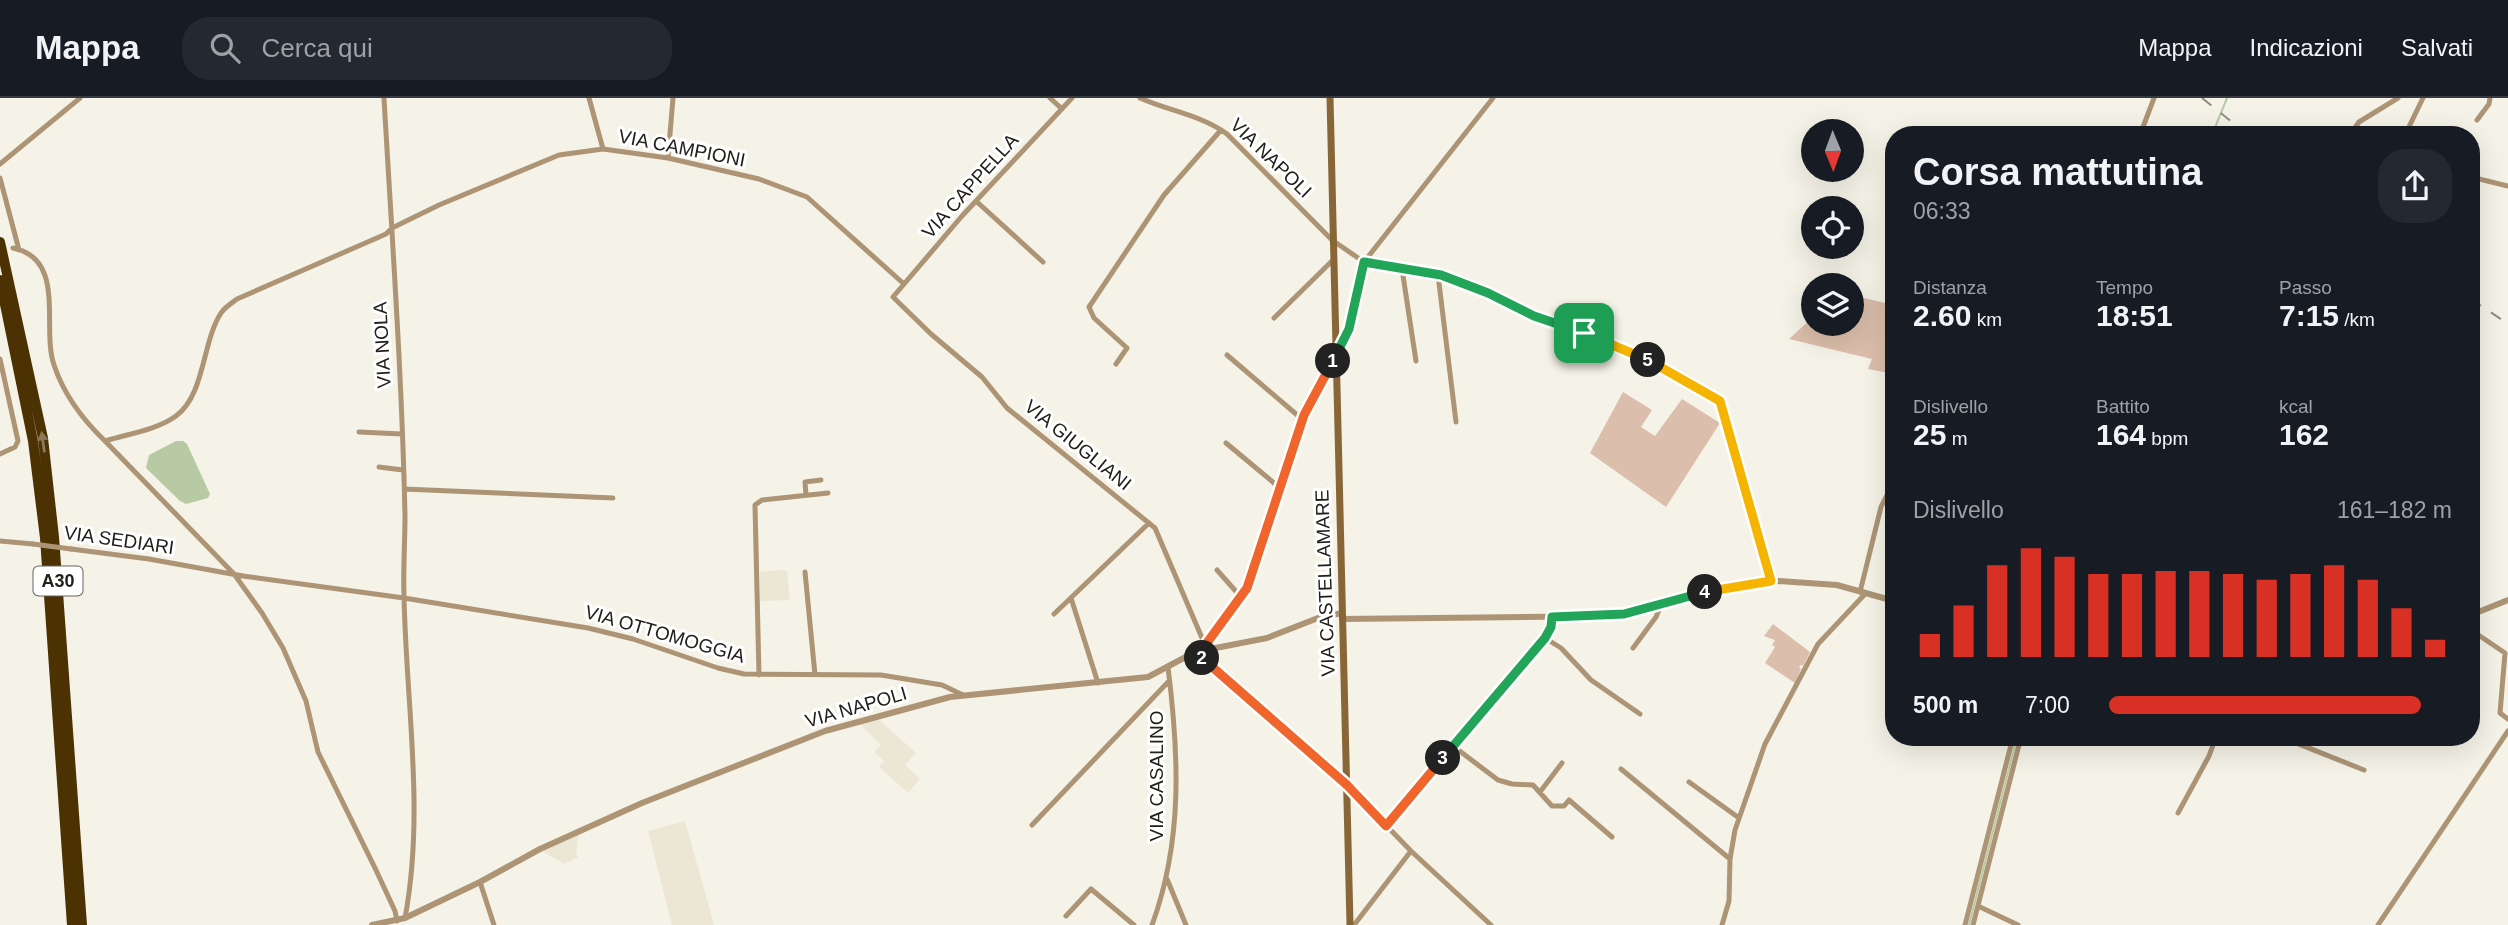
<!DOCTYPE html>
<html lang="it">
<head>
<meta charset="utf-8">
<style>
	body { margin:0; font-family:Arial,sans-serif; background:#242831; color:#f1f3f6; height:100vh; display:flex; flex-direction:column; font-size:26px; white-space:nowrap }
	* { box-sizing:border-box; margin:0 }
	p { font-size:23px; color:#9ea1a6 }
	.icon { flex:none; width:38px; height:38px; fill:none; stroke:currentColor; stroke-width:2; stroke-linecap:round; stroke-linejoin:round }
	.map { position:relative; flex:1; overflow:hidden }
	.sheet { position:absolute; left:1885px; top:28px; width:595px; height:620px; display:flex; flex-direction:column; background:#171b24; border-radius:28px; box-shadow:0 7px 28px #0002 }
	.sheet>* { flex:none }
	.needle { width:46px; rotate:179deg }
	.buttons { position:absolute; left:1801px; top:21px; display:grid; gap:14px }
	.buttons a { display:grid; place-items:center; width:63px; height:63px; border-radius:50%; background:#171b24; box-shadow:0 7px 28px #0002; font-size:35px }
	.pin { position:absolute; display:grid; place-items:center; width:60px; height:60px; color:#fff; margin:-30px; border-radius:14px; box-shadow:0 4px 10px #0006 }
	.km { position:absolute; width:35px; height:35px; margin:-18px; border-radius:50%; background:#222; color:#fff; font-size:19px; line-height:35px; text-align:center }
	.round { display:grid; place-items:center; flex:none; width:74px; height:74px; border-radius:28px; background:#242831 }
	.headline { display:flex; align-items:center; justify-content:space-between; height:119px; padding:0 28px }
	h1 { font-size:38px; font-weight:600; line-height:52px }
	.figures { display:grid; grid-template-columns:repeat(3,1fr); gap:10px; height:119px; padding:7px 28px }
	.figures div { display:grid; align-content:center }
	.figures b { font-size:30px; font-weight:600 }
	.figures small { font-size:19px; font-weight:400 }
	.figures p { font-size:19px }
	.chart { height:196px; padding:14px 28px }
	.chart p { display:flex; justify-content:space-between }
	.chart svg { width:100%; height:126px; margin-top:7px; stroke:#d93025; stroke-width:6 }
	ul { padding:0 28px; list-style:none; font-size:23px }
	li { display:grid; grid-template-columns:112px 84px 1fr; align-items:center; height:52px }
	li i { height:18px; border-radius:9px; background:#d93025 }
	header { display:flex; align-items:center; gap:42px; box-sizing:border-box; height:98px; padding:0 35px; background:#171b24; border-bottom:2px solid #363941 }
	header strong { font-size:33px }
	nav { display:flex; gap:38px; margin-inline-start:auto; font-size:24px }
	.search { width:490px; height:63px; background:#242831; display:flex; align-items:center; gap:18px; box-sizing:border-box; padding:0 24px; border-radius:28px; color:#9ea1a6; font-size:26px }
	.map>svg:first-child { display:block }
	.built { fill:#ece6d4 }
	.green { fill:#dbbeab }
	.water { fill:#b7caa4 }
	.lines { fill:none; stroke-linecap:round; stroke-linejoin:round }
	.stream { stroke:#b7caa4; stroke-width:2 }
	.minor { stroke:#ac9475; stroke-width:5 }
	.tertiary { stroke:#ac9475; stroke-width:6 }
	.secondary { stroke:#896637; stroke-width:7 }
	.motorway { stroke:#4c3103; stroke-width:10 }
	.rail { stroke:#8f8d85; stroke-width:2; stroke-dasharray:12 12; stroke-linecap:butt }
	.minor-bridge { stroke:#ac9475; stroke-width:5 }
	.oneway { fill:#8b795b }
	.split-1-casing { stroke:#fff; stroke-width:14 }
	.split-2-casing { stroke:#fff; stroke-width:14 }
	.split-3-casing { stroke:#fff; stroke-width:14 }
	.split-4-casing { stroke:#fff; stroke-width:14 }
	.split-5-casing { stroke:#fff; stroke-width:14 }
	.split-6-casing { stroke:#fff; stroke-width:14 }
	.split-1 { stroke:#22a559; stroke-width:9 }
	.split-2 { stroke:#f0652b; stroke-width:9 }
	.split-3 { stroke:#f0652b; stroke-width:9 }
	.split-4 { stroke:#22a559; stroke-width:9 }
	.split-5 { stroke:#f5b400; stroke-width:9 }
	.split-6 { stroke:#f5b400; stroke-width:9 }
	.labels { text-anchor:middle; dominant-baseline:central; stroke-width:6; stroke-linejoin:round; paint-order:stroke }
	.shield { fill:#fff; stroke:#646360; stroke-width:2 }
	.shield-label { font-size:18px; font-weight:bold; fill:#21201c }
	.street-label { font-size:19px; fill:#21201c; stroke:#fff }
</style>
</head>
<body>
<header>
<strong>Mappa</strong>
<div class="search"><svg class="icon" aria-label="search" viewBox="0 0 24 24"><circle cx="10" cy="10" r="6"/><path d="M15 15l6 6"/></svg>Cerca qui</div>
<nav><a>Mappa</a><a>Indicazioni</a><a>Salvati</a></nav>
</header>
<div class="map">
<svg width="2508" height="827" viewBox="0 0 2508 827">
	<rect width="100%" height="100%" fill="#f5f2e7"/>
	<path class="built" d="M 779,472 L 787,473 L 790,502 L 760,503 L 760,474 Z
		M 878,621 L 916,655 L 905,667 L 920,681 L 908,695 L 879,669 L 884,663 L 874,654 L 881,647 L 860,626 Z
		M 685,723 L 689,737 L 714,827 L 672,827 L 648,733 Z
		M 579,735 L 576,755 L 578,759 L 564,766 L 541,752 Z"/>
	<path class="green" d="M 1852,197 L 1893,207 L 1893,268 L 1889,275 L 1868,271 L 1872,261 L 1789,241 L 1813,219 L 1813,226 L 1852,226 Z
		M 1623,294 L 1652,312 L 1641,329 L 1655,338 L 1682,301 L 1720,325 L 1666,409 L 1590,355 Z
		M 1773,526 L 1810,554 L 1803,568 L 1801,567 L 1799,569 L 1801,571 L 1795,585 L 1765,565 L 1775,549 L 1772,547 L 1775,542 L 1764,538 Z"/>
	<path class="water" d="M 176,343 L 183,343 L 187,346 L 210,396 L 208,400 L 186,406 L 180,403 L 146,370 L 149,357 Z"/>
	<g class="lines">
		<path class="stream" d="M 2212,37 L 2227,0
			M 1969,827 L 2017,639"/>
		<path class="minor" d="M 384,0 C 392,139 402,279 405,418 C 405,445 403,471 404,498 C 406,606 425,713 405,820
			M 589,0 L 603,51
			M 1050,0 L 1062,11
			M 1072,0 L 962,118 L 893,199 L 931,236 L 982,279 L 1007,310 L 1155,430 L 1205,547
			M 1140,0 C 1169,13 1201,17 1227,36 L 1332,142 L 1364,164 L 1422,173 L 1462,184 L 1513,210 L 1584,235 L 1647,261 L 1720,303 L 1771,483
			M 2477,22 L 2489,6 L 2490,0
			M 2140,37 L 2154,0
			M 2350,37 L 2359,24 L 2398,0
			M 2405,37 L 2423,0
			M 668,60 L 673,0
			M 0,66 L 80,0
			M 2471,79 L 2508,88
			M 0,80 L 19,152
			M 976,103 L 1043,164
			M 13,150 C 67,161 41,229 54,267 C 64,297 82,321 105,343
			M 1402,171 L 1416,263
			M 1438,177 L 1456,324
			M 1274,220 L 1333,162
			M 1227,257 L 1303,322
			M 0,261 L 18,343 L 15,349 L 0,356
			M 1116,266 L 1127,250 L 1094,220 L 1089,209 L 1164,97 L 1221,32
			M 359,334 L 402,336
			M 1226,345 L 1280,390
			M 379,369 L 403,372
			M 404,391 L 613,400
			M 806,397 L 805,384 L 821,382
			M 0,443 L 33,446
			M 71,451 L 149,461 L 243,478 L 404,500 L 588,530 L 633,541 L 718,570 L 744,576 L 881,577 L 942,587 L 963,597
			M 1217,472 L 1240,498
			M 805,474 L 815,577
			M 1860,494 L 1881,409 L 1894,383
			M 1071,500 L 1098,585
			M 1054,516 L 1149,425
			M 2471,532 L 2505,555 L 2500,615 L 2508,621
			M 1545,540 L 1561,550 L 1591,582 L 1640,616
			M 1205,547 L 1246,490 L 1304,317 L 1349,231 L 1364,164 L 1493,0
			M 1633,550 L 1656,519 L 1661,507
			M 1195,554 L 1347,687 L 1411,753 L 1491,827
			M 759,577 L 755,407 L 762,402 L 828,395
			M 2281,639 L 2364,672
			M 1453,648 L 1498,682 L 1512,686 L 1533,687 L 1552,708 L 1564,708 L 1569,702 L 1612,739
			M 1621,671 L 1730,761
			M 1689,684 L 1739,720
			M 1540,694 L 1562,665
			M 2178,715 L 2209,658 L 2216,639
			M 1032,727 L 1169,583
			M 1386,728 L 1545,540 L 1551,529 L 1552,519
			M 1167,781 L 1186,827
			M 480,784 L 494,827
			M 1978,808 L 2018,827
			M 1066,818 L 1091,791 L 1134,827
			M 397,823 L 395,813 L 375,770 L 318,654 L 306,603 L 283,550 L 262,515 L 234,476 L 105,343 C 127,336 157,332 176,318 C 205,297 202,244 221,215 C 225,209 232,205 237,201 L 386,136 L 392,130 L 439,107 L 559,57 L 603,51 L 668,60 L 759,81 L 807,99 L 904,186
			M 1152,827 C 1183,743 1179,657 1168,569
			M 1354,827 L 1411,753
			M 1722,827 L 1729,803 L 1730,761 L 1735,732 L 1765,646 L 1818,546 L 1865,496
			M 1965,827 L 2013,639
			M 1973,827 L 2021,639
			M 2378,827 L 2508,633"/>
		<path class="tertiary" d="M 2471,517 L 2508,502
			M 1342,521 L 1612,518 L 1728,489 L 1779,483 L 1837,487 L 1894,503
			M 372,827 L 405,820 L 480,784 L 540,751 L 642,705 L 825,633 L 950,599 L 1148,579 L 1195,554 L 1267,540 L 1318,520 L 1342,515"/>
		<path class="secondary" d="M 1330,0 L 1350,827"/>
		<path class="motorway" d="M 0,144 L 43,340 L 54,439 L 82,827
			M 0,182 L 33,343 L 45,440 L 72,827"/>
		<path class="rail" d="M 2202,0 L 2248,37
			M 2471,201 L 2508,226"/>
		<path class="minor-bridge" d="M 33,446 L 71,451"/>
	</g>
	<defs><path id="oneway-solid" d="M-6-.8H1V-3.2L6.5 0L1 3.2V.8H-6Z" transform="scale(1.75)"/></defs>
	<use class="oneway" href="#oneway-solid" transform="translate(43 344) rotate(-98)"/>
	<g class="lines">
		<defs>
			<path id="split-1" d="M 1333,263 L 1349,231 L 1364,164 L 1441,177 L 1488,195 L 1534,218 L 1584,235"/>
			<path id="split-2" d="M 1202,560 L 1195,554 L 1201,553 L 1247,490 L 1304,317 L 1333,263"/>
			<path id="split-3" d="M 1202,560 L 1347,687 L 1386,728 L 1443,660"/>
			<path id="split-4" d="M 1443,660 L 1545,540 L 1551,529 L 1552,519 L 1624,516 L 1705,494"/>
			<path id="split-5" d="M 1648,262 L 1720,303 L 1771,483 L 1705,494"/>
			<path id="split-6" d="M 1584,235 L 1648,262"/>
		</defs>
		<use href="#split-1" class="split-1-casing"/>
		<use href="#split-2" class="split-2-casing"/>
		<use href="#split-3" class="split-3-casing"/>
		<use href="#split-4" class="split-4-casing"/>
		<use href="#split-5" class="split-5-casing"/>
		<use href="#split-6" class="split-6-casing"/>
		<use href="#split-1" class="split-1"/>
		<use href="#split-2" class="split-2"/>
		<use href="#split-3" class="split-3"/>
		<use href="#split-4" class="split-4"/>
		<use href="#split-5" class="split-5"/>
		<use href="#split-6" class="split-6"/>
	</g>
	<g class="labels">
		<rect class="shield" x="33.5" y="468.5" width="49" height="29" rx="5"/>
		<g class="shield-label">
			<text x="58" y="483">A30</text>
		</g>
		<g class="street-label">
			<text transform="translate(682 50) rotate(11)">VIA CAMPIONI</text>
			<text transform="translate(1271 60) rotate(44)">VIA NAPOLI</text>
			<text transform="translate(970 88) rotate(-48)">VIA CAPPELLA</text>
			<text transform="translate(382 247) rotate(-93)">VIA NOLA</text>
			<text transform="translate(1078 347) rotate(39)">VIA GIUGLIANI</text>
			<text transform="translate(119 442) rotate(8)">VIA SEDIARI</text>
			<text transform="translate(1325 485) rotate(-92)">VIA CASTELLAMARE</text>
			<text transform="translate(665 536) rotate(16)">VIA OTTOMOGGIA</text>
			<text transform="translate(856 609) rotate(-16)">VIA NAPOLI</text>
			<text transform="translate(1156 678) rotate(-90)">VIA CASALINO</text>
		</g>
	</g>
</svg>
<div class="buttons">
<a><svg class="needle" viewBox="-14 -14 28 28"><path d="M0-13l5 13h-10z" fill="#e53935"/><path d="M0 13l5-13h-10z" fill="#9ea1a6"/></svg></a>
<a><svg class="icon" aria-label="locate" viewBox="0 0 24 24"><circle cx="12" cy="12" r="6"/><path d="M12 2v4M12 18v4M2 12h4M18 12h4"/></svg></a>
<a><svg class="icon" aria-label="layers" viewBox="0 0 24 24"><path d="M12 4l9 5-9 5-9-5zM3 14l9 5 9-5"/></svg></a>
</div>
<div class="pin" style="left:1584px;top:235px;background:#1e9e55"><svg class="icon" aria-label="arrive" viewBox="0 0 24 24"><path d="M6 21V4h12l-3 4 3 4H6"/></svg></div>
<b class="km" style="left:1333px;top:263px">1</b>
<b class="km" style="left:1202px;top:560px">2</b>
<b class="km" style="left:1443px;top:660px">3</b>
<b class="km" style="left:1705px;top:494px">4</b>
<b class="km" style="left:1648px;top:262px">5</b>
<section class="sheet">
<div class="headline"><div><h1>Corsa mattutina</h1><p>06:33</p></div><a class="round"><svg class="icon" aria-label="share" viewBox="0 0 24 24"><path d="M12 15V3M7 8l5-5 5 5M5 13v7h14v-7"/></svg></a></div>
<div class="figures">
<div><p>Distanza</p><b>2.60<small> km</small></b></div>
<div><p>Tempo</p><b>18:51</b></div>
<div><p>Passo</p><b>7:15<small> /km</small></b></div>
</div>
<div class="figures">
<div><p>Dislivello</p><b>25<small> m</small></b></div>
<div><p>Battito</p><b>164<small> bpm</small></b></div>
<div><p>kcal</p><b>162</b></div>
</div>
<div class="chart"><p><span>Dislivello</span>161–182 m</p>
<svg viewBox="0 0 160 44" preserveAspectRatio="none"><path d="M5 44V36M15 44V26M25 44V12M35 44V6M45 44V9M55 44V15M65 44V15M75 44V14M85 44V14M95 44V15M105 44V17M115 44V15M125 44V12M135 44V17M145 44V27M155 44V38"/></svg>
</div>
<ul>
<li><b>500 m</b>7:00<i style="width:91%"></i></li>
</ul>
</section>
</div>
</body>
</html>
